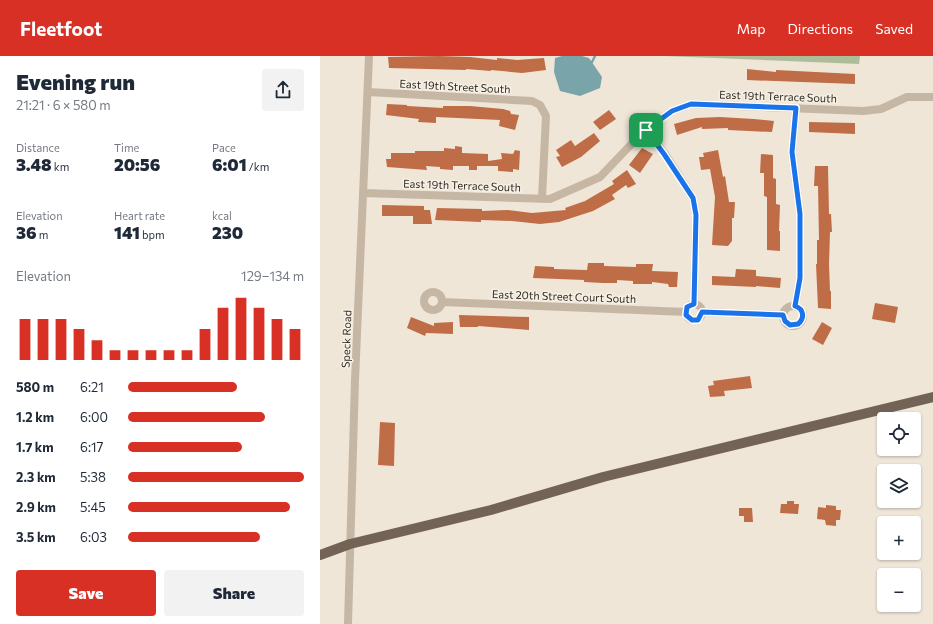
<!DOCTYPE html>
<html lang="en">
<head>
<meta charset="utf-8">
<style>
	body { margin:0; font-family:Commissioner,sans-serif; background:#f2f2f3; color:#1f2937; height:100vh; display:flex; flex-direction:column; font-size:15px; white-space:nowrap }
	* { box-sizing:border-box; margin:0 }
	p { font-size:13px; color:#747a83 }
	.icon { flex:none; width:22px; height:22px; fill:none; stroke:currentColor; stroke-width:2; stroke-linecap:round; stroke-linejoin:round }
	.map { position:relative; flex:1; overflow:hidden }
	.details { display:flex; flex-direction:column; background:#fff; width:320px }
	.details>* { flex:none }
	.fabs { position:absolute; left:557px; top:356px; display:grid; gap:8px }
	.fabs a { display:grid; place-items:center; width:44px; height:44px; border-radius:4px; background:#fff; box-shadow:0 1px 3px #0004; font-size:20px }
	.pin { position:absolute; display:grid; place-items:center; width:34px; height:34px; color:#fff; margin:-17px; border-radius:8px; box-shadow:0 2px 6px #0006 }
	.round { display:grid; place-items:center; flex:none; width:42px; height:42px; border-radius:4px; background:#f2f2f3 }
	.summary { display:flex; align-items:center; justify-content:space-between; height:68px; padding:0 16px }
	h1 { font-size:22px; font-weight:800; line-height:30px }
	.figures { display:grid; grid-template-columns:repeat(3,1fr); gap:6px; height:68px; padding:4px 16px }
	.figures div { display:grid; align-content:center }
	.figures b { font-size:17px; font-weight:800 }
	.figures small { font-size:11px; font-weight:400 }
	.figures p { font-size:11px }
	.chart { height:112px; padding:8px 16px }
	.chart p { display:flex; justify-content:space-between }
	.chart svg { width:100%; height:72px; margin-top:4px; stroke:#d93025; stroke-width:6 }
	.action { display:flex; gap:8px; margin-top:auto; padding:8px 16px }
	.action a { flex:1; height:46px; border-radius:4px; background:#d93025; color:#fff; font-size:16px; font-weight:800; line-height:46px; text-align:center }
	.action a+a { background:#f2f2f3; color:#1f2937 }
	ul { padding:0 16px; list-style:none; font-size:13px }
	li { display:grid; grid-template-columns:64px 48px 1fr; align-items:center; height:30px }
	li i { height:10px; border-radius:5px; background:#d93025 }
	header { display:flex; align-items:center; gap:24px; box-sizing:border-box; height:56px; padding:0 20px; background:#d93025; color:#fff }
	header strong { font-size:19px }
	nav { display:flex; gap:22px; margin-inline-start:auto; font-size:14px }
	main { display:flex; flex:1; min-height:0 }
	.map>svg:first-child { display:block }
	.green { fill:#aebd99 }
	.water { fill:#79a4aa }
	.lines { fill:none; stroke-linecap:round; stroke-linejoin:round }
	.stream { stroke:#79a4aa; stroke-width:2.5 }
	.building { fill:#bf6d46 }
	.minor { stroke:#c6b7a5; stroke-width:8 }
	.major { stroke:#736357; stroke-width:10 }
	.route-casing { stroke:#fff; stroke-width:8 }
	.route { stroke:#1a73e8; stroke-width:5 }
	.labels { text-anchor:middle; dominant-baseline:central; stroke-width:3; stroke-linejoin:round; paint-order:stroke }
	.street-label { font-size:11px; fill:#322b26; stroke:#f7f0e4 }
</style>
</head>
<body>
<header>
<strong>Fleetfoot</strong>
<nav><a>Map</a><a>Directions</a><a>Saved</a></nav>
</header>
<main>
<section class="details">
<div class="summary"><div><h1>Evening run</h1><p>21:21 · 6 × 580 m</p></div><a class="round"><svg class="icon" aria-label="share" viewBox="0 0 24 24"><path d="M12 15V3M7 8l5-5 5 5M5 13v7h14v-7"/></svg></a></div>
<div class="figures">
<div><p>Distance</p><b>3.48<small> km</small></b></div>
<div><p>Time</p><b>20:56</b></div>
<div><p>Pace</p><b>6:01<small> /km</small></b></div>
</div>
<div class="figures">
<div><p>Elevation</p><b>36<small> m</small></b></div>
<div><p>Heart rate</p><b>141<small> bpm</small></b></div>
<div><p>kcal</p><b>230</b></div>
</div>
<div class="chart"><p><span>Elevation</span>129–134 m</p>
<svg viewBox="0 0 160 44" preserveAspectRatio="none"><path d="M5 44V19M15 44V19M25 44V19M35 44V25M45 44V32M55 44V38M65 44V38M75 44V38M85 44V38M95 44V38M105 44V25M115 44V12M125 44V6M135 44V12M145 44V19M155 44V25"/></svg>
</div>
<ul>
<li><b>580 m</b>6:21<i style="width:62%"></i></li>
<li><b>1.2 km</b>6:00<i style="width:78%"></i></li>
<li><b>1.7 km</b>6:17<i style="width:65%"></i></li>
<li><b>2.3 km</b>5:38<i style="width:100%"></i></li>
<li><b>2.9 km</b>5:45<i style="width:92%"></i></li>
<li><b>3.5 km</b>6:03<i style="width:75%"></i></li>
</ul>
<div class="action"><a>Save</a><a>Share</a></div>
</section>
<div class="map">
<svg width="613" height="568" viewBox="0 0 613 568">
	<rect width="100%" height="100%" fill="#efe6d8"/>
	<path class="green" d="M 344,0 L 540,0 L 539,8 Z"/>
	<path class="water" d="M 242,0 L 262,0 L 269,2 L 282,21 L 280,32 L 260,40 L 240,35 L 234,16 L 235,2 Z"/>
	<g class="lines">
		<path class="stream" d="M 272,6 L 275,0"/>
	</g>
	<path class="building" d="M 118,0 L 150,1 L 177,4 L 177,2 L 197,4 L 224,2 L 226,14 L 202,17 L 171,14 L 171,15 L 146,13 L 146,14 L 69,12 L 68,1 Z
		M 427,13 L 456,16 L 456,14 L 535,18 L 535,28 L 427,24 Z
		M 67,48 L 87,49 L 87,50 L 123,52 L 123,50 L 150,50 L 183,53 L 190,55 L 191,58 L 199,59 L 195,74 L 179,70 L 180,64 L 116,61 L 116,67 L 98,66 L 99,63 L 66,59 Z
		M 289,54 L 296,63 L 280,74 L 273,66 Z
		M 400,61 L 434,63 L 454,65 L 452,76 L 408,74 L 408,72 L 382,73 L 382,71 L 357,79 L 354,68 L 376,62 Z
		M 489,66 L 535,67 L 535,78 L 489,76 Z
		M 274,77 L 280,85 L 261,101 L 242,111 L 236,101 L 240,100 L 236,94 L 251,84 L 255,90 Z
		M 135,90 L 142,91 L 142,97 L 168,98 L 168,105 L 182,103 L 181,97 L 193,98 L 195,94 L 200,95 L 199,114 L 193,113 L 193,116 L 178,115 L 178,110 L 157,110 L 157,114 L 149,114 L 149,110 L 133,110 L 133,114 L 120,113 L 120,111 L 106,110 L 107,114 L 67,111 L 66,103 L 71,103 L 71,97 L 95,97 L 95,95 L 124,95 L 124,92 L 135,93 Z
		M 322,92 L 333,98 L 320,117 L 309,109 Z
		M 398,94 L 403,121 L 405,120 L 409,146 L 415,146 L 414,162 L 412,162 L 412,185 L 408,190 L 392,189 L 395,141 L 390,113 L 381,114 L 379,101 L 384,101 L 383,97 Z
		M 441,98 L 453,99 L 453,122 L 456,123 L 456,148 L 460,149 L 459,175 L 460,175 L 460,195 L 447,194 L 447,141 L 444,140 L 444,117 L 440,117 Z
		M 495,110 L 508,110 L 509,158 L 511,158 L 512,176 L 510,176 L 509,208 L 510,235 L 511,235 L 511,253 L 498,252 L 496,208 L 497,208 L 497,184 L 499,184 L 498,130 L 494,130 Z
		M 307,114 L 316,128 L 308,132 L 306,129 L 292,139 L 295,143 L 273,155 L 239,166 L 220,168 L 192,165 L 161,164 L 161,166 L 115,164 L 117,152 L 162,153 L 162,155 L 187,154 L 212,157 L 246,154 L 245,152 L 265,145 L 294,128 L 292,125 Z
		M 62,149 L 104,150 L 104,154 L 110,154 L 112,168 L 93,168 L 93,160 L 62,160 Z
		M 268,207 L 284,207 L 284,210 L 316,211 L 316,208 L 333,208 L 332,215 L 358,216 L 357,231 L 349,231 L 348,228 L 332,226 L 332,228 L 313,228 L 313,225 L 297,224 L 297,227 L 283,227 L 264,226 L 264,224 L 213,222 L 215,210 L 234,211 L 234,213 L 267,214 Z
		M 416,213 L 436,214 L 436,220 L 461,222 L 460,232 L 436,230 L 436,231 L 392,229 L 392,220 L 415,221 Z
		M 555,247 L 578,251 L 575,267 L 552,263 Z
		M 139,259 L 209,261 L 209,274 L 158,270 L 158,271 L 140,271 Z
		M 91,261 L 114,270 L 114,267 L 133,266 L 133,278 L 106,277 L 105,280 L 87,272 Z
		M 502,266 L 512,272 L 503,289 L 492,283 Z
		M 430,320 L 432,332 L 404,335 L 405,340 L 390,341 L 388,330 L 394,329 L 393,325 Z
		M 60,366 L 75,367 L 74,410 L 58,409 Z
		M 467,445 L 474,445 L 474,448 L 479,448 L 478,458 L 460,457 L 461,448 L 467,448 Z
		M 506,449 L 516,450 L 516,454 L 521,454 L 520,464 L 516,464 L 516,470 L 506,469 L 505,464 L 497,463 L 498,451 L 506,452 Z
		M 419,452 L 432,452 L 433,466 L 424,466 L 424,460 L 419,460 Z"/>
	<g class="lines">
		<path class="minor" d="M 48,36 L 212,45 L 220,49 L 226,60 L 222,142
			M 326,74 L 345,98 L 373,142 L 376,159 L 374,248
			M 43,137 L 230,143 L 280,121 L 324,75 L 352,55 L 371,48 L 543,55 L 561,53 L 587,41 L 613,41
			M104 245a9 9 0 1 1 18 0a9 9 0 1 1-18 0Z
			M 122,246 L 366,256
			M366 256a8 8 0 1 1 16 0a8 8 0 1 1-16 0Z
			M 475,250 L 480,222 L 480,158 L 472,96 L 476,52
			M463 260a10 10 0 1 1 20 0a10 10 0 1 1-20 0Z
			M 382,256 L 463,259
			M 28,568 L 35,324 L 49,0"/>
		<path class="major" d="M 0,499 L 30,488 L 171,454 L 283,421 L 613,341"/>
	</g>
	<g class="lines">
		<defs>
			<path id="route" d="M 371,48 L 476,52 L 472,96 L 480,158 L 480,222 L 475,250 C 484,253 485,262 478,268 L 470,269 L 465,265 L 463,259 L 382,256 L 378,264 L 372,264 L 366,259 L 367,251 L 374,248 L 376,159 L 373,142 L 344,98 L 326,74 L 352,55 Z"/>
		</defs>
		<use href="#route" class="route-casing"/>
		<use href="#route" class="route"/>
	</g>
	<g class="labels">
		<g class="street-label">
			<text transform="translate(135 30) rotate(3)">East 19th Street South</text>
			<text transform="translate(458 40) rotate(2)">East 19th Terrace South</text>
			<text transform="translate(142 129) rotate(2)">East 19th Terrace South</text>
			<text transform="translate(244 240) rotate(2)">East 20th Street Court South</text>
			<text transform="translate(26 283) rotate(-88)">Speck Road</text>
		</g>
	</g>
</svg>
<div class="fabs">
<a><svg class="icon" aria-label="locate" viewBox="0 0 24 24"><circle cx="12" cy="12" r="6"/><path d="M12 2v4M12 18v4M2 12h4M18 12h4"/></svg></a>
<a><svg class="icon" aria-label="layers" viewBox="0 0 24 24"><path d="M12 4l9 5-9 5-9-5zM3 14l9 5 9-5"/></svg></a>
<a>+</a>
<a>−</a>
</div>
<div class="pin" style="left:326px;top:74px;background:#1e9e55"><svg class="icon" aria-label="arrive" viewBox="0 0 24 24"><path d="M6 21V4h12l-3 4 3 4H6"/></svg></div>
</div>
</main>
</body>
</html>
